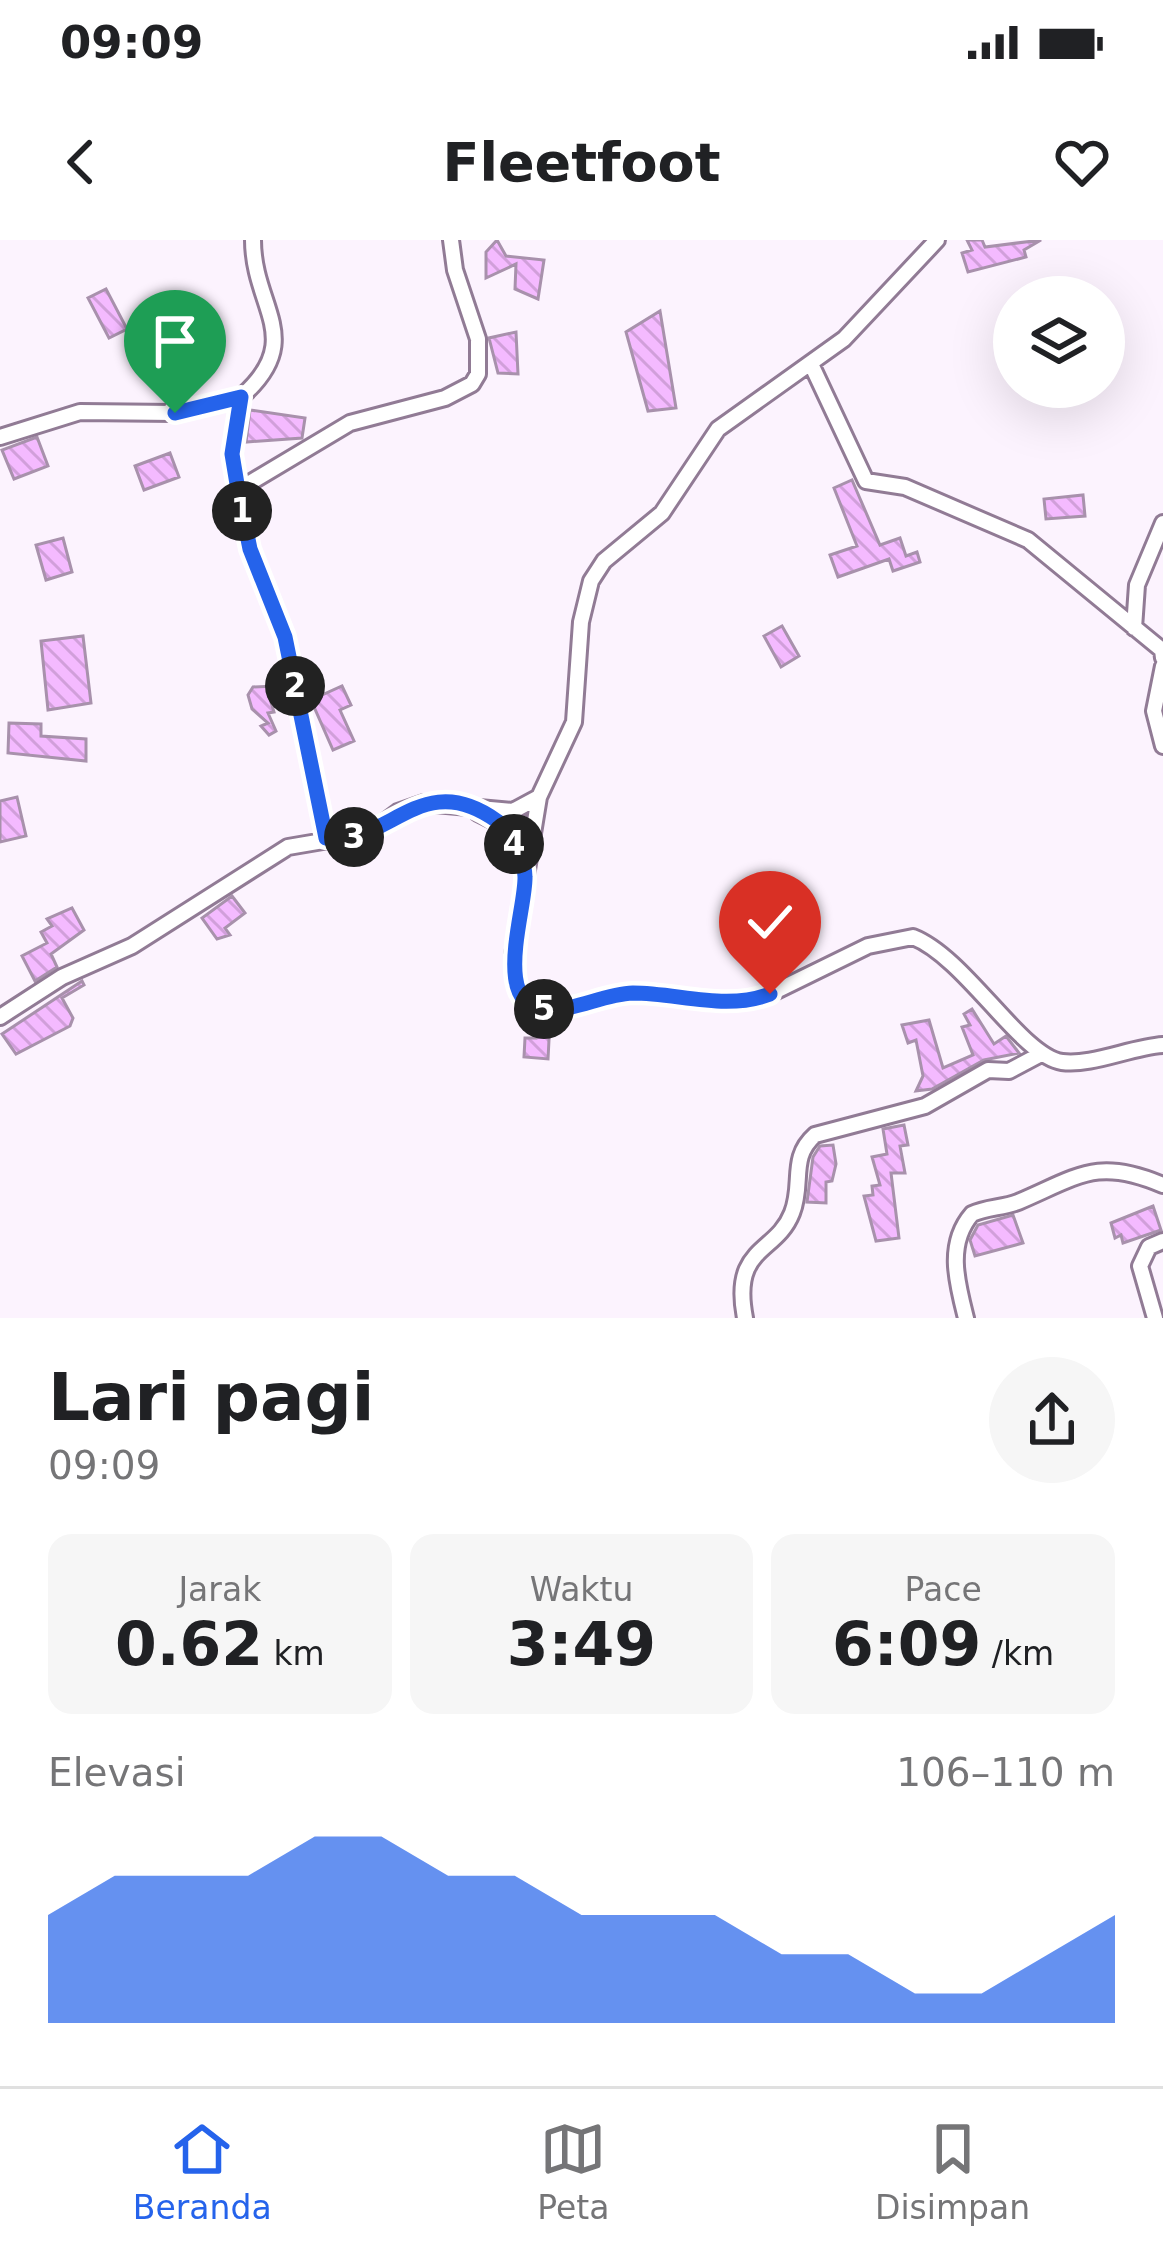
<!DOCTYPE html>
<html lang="id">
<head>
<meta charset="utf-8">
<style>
	body { margin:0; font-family:"DejaVu Sans",sans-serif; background:#f6f6f6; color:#202124; height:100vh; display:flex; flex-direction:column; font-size:45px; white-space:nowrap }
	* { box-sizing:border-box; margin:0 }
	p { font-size:39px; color:#757577 }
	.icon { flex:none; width:66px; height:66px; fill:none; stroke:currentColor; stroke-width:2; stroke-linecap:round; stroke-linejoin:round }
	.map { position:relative; height:1078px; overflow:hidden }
	.panel { display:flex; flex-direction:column; background:#fff; flex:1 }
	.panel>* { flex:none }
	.fabs { position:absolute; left:993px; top:36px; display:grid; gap:24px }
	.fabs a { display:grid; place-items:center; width:132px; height:132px; border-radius:50%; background:#fff; box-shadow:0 12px 48px #0002; font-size:60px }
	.pin { position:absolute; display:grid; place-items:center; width:102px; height:102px; color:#fff; margin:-123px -51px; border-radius:50% 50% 50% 0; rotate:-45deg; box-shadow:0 0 12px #0007 }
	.pin .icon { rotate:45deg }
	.km { position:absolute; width:60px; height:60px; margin:-30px; border-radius:50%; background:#222; color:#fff; font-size:33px; line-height:60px; text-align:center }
	.round { display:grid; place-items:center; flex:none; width:126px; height:126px; border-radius:63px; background:#f6f6f6 }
	.summary { display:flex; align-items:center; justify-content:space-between; height:204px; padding:0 48px }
	h1 { font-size:66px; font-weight:600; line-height:90px }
	.figures { display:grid; grid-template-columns:repeat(3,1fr); gap:18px; height:204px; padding:12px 48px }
	.figures div { display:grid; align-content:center; border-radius:24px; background:#f6f6f6; text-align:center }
	.figures b { font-size:60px; font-weight:600 }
	.figures small { font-size:33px; font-weight:400 }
	.figures p { font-size:33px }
	.chart { height:336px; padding:24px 48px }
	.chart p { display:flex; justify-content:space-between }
	.chart svg { width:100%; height:216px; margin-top:12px; fill:#2563eb; opacity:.7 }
	.status { display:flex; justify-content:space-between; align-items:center; height:84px; padding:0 60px; background:#fff; direction:ltr }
	.status svg { height:33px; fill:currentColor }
	header { display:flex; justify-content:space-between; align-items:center; height:156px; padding:0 48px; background:#fff; font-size:54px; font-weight:600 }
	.dock { display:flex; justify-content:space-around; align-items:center; height:168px; border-top:3px solid #e0e0e0; background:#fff; font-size:33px; color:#757577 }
	.dock a { display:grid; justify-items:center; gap:6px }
	.dock .active { color:#2563eb }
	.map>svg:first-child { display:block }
	.building { fill:url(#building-back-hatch); stroke:#a891ac; stroke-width:3 }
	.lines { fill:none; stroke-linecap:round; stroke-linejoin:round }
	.minor-casing { stroke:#917b95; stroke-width:20 }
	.minor { stroke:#fff; stroke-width:14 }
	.route-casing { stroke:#fff; stroke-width:24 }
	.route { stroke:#2563eb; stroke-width:15 }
</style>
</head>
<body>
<div class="status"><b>09:09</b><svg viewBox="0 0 49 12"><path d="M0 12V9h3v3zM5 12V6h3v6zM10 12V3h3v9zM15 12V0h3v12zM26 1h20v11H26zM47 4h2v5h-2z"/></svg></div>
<header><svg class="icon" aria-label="back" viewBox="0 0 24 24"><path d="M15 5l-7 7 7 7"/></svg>Fleetfoot<svg class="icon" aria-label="heart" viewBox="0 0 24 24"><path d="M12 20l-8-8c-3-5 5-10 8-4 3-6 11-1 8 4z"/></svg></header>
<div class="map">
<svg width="1163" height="1078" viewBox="0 0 1163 1078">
	<defs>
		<pattern id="building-back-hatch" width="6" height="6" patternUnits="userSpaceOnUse" patternTransform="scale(3)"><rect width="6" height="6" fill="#f4baff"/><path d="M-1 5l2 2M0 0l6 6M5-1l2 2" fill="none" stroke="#d19fda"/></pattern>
	</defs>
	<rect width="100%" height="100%" fill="#fcf3fe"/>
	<path class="building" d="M 497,0 L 506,16 L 544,20 L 538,59 L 515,49 L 516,24 L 486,38 L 486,12 Z
		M 967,0 L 982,0 L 985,7 L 1041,0 L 1024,10 L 1026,17 L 968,32 L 962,13 L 972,10 Z
		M 106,49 L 127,89 L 109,98 L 88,58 Z
		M 660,71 L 676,168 L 648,171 L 626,92 Z
		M 516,92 L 518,134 L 498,133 L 489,98 Z
		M 250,170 L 305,178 L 302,198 L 246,202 Z
		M 37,197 L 48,226 L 14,239 L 2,210 Z
		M 170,213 L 179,237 L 144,250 L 135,226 Z
		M 852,240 L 880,305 L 900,298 L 906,316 L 917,312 L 920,322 L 893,331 L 889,319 L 838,337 L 830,315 L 857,306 L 834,248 Z
		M 1083,255 L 1085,276 L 1046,279 L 1044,259 Z
		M 63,298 L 72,332 L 46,340 L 36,305 Z
		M 782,386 L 799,416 L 781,427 L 764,396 Z
		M 83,396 L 91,463 L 48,470 L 41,401 Z
		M 276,446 L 278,457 L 270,459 L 274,472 L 268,473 L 276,491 L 269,495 L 261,486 L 268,483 L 252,469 L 248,455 L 253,447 Z
		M 342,446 L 351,465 L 340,470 L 354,501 L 333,510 L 311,460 Z
		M 9,483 L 41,484 L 41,496 L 86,499 L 86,521 L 8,513 Z
		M 17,557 L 26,596 L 0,602 L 0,561 Z
		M 232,656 L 245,673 L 225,688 L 230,695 L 217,699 L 202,678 Z
		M 72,668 L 84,690 L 51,714 L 57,727 L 35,741 L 22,716 L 47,703 L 41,692 L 52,686 L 47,679 Z
		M 82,741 L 84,745 L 62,758 L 73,778 L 70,786 L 16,814 L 2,794 Z
		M 972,769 L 994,804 L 1006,796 L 1019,813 L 984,820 L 932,849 L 916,851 L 923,836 L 916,800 L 908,803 L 902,785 L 929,780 L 943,828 L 973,815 L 962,787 L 970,785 L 964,774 Z
		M 537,779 L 550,781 L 548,819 L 524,817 L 525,798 L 536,798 Z
		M 904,885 L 908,905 L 900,906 L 905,933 L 891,933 L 899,998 L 876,1001 L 864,956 L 873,955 L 872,946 L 880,945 L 872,917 L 887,914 L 883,889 Z
		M 833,905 L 836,924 L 832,941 L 826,942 L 826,963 L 807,962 L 813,917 L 820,906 Z
		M 1153,966 L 1161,990 L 1123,1003 L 1121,995 L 1115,998 L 1111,983 Z
		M 1013,975 L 1023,1003 L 975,1016 L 970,1000 L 978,985 Z"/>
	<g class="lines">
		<defs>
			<path id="minor" d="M 253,0 C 253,68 307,99 241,157 L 232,214 L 238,250 L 250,309 L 285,397 L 326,598
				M 937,0 L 844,99 L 718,189 L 662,273 L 604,321 L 591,341 L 581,382 L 574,482 L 539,557 L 513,715 L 519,752 L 531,766 L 552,770 L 631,753 L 735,762 L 770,754 L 868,706 L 913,697 C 966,718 1021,816 1062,822 C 1092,826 1131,807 1163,805
				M 811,124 L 866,241 L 905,247 L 1028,300 L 1162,410 L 1163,418
				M 0,197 L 80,172 L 175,173 L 241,157
				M 238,250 L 350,183 L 445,158 L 472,144 L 478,134 L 478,99 L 455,30 L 451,0
				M 1134,388 L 1137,345 L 1163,283
				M 1163,426 L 1154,471 L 1163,506
				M 478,573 L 500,584 L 526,631
				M 0,777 L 62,737 L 132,706 L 288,607 L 370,593 L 398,572 L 424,563 L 513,571 L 539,557
				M 745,1078 C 731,1006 776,1014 792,973 C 804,943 789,918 815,895 L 925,866 L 988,830 L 1009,831 L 1041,814
				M 966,1078 C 957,1043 946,1004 972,974 C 986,967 1003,968 1018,962 C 1079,936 1097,917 1163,945
				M 1155,1078 L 1140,1026 L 1149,1007 L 1163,1001"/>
		</defs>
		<use href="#minor" class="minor-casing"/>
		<use href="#minor" class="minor"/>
	</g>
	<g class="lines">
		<defs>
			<path id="route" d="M 175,173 L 241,157 L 232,214 L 238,250 L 250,309 L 285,397 L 326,598 C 389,607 421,526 497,581 C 511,592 525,620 525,637 C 526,671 488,773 552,770 C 579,769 605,754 633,753 C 678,753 726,771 770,754"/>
		</defs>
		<use href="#route" class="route-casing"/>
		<use href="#route" class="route"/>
	</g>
</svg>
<div class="fabs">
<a><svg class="icon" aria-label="layers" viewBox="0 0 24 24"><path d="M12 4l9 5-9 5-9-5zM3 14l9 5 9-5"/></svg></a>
</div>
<div class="pin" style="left:175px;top:173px;background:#1e9e55"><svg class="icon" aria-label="arrive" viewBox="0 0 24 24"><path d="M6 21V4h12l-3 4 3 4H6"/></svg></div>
<div class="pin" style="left:770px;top:754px;background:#d93025"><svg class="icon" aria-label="check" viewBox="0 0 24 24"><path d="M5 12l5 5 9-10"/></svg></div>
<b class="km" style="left:242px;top:271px">1</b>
<b class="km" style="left:295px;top:446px">2</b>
<b class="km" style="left:354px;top:597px">3</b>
<b class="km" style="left:514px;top:604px">4</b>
<b class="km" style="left:544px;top:769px">5</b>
</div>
<section class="panel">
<div class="summary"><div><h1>Lari pagi</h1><p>09:09</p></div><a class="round"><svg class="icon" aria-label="share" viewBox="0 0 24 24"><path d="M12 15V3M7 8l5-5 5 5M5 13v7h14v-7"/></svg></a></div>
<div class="figures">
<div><p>Jarak</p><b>0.62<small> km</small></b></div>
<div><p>Waktu</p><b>3:49</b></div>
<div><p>Pace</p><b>6:09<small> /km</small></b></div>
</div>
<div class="chart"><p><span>Elevasi</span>106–110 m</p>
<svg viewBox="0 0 160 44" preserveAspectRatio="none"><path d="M0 44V22L10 14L20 14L30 14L40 6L50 6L60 14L70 14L80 22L90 22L100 22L110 30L120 30L130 38L140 38L150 30L160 22V44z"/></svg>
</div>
</section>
<nav class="dock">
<a class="active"><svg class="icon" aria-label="home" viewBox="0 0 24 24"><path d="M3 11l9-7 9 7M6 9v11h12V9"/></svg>Beranda</a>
<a><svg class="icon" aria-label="map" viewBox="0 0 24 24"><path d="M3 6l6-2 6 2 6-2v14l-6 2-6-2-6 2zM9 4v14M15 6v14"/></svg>Peta</a>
<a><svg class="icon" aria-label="saved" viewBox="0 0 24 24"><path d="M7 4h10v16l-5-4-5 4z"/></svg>Disimpan</a>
</nav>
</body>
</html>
